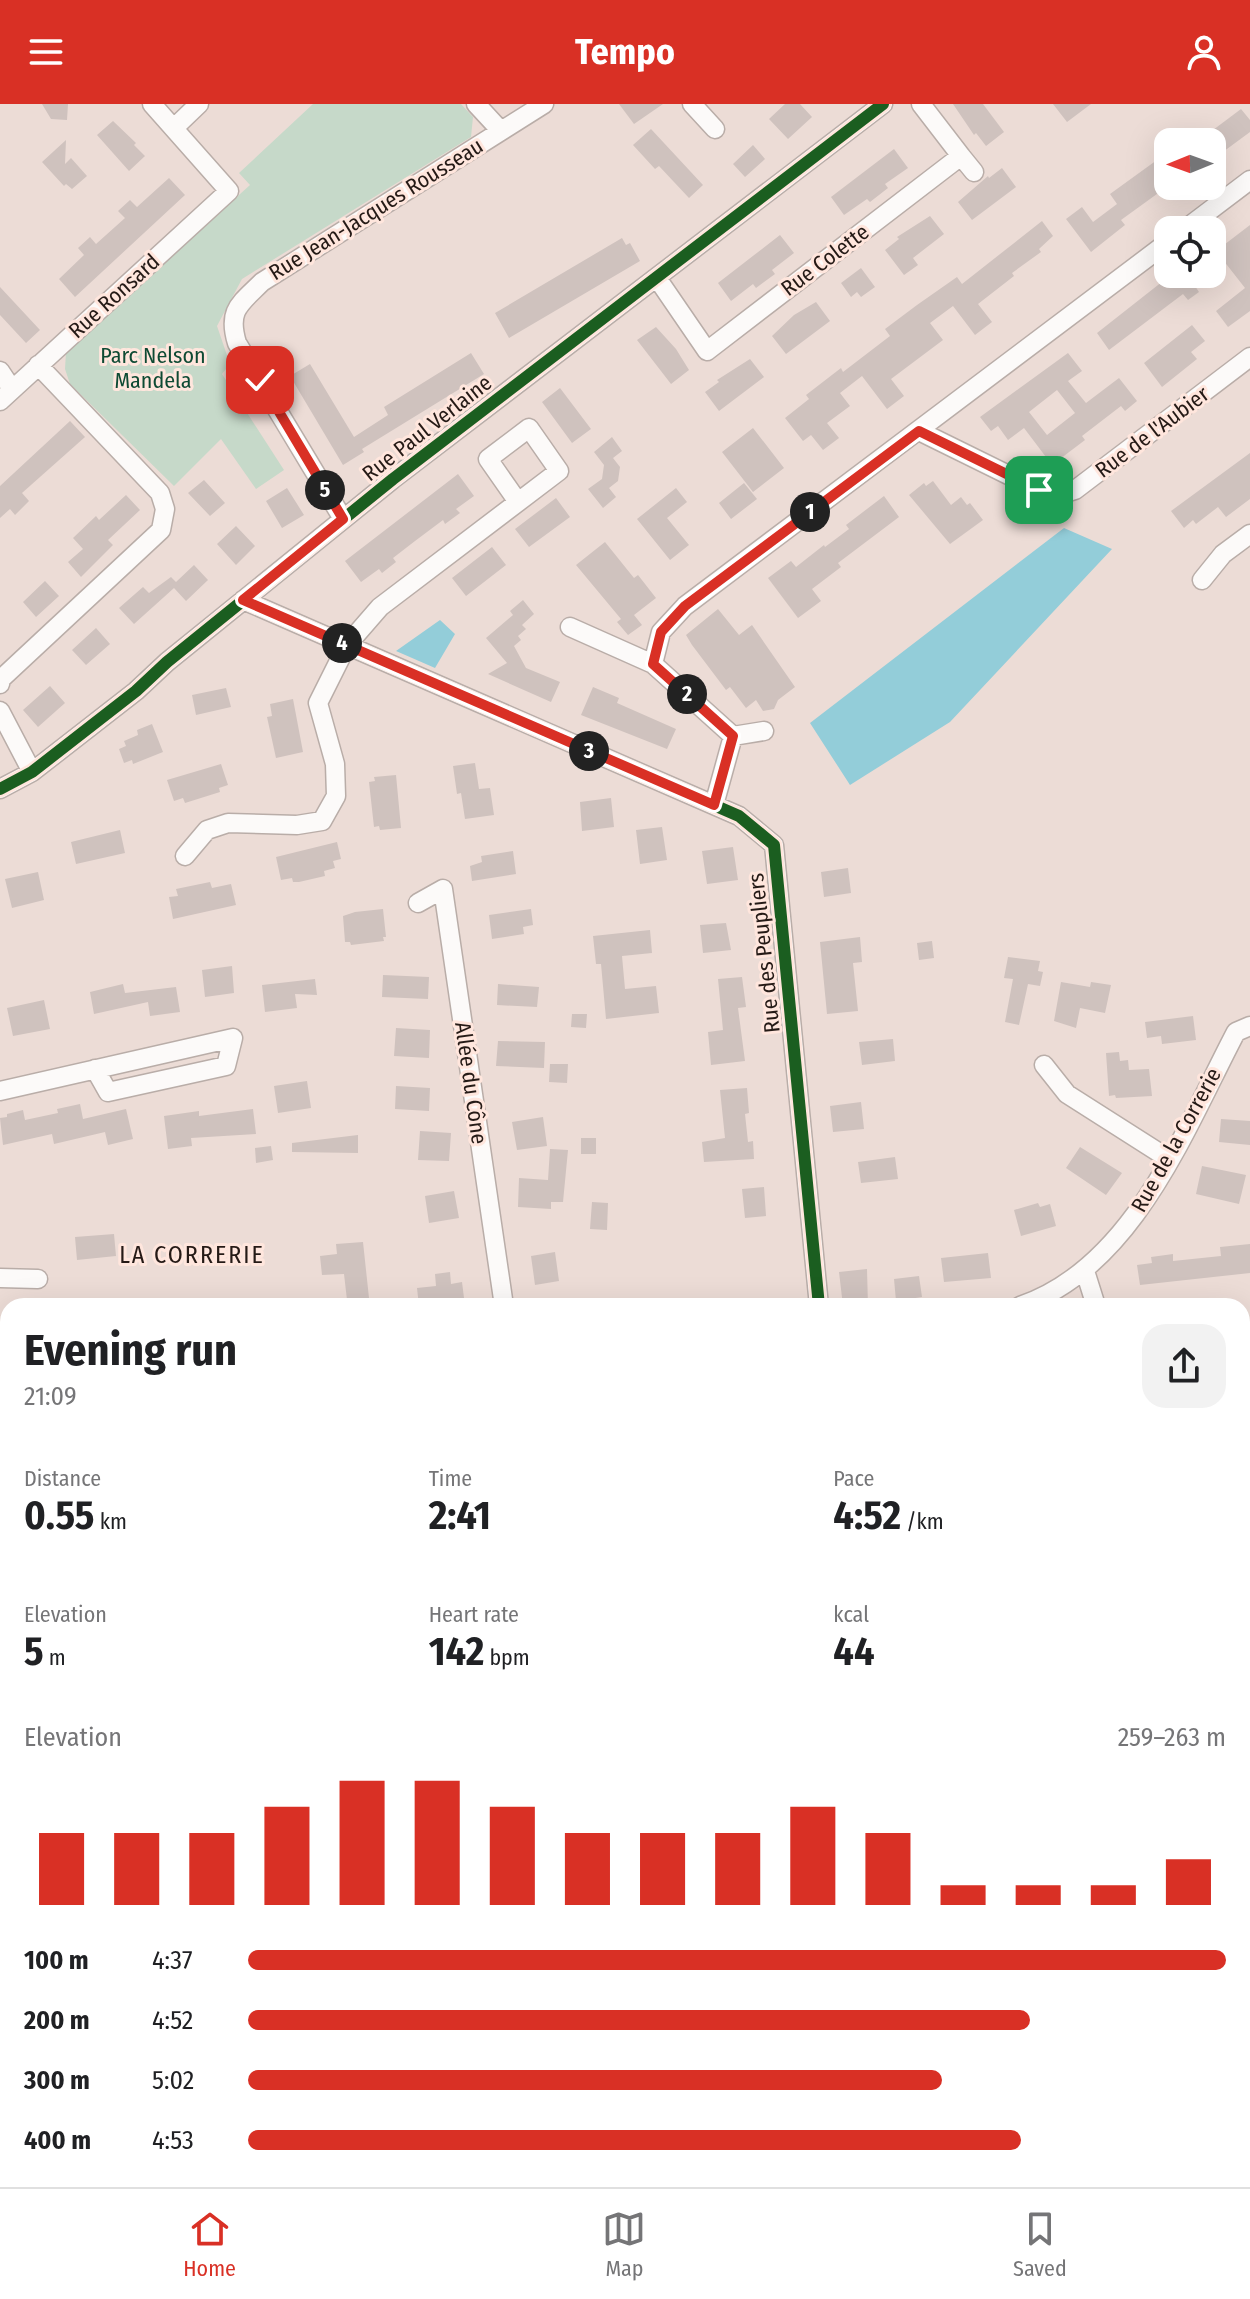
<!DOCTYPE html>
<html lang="en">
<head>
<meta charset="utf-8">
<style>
	body { margin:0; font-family:"Fira Sans Condensed",sans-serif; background:#f2f2f2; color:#202124; height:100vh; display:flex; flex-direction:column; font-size:30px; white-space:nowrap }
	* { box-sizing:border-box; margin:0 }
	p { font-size:26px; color:#757577 }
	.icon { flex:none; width:44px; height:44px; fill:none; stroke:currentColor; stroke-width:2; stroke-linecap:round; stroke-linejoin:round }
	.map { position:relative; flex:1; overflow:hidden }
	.side { position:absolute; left:0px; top:1194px; width:1250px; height:890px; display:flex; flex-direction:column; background:#fff; border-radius:24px 24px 0 0; box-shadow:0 8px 32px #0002 }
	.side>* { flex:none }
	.needle { width:52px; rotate:269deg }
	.buttons { position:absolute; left:1154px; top:24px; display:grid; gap:16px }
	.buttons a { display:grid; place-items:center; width:72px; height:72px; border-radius:16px; background:#fff; box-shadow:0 8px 32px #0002; font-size:40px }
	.pin { position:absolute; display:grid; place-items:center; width:68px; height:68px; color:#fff; margin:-34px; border-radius:16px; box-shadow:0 4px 12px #0006 }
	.km { position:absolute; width:40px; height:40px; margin:-20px; border-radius:50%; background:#222; color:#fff; font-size:22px; line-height:40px; text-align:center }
	.round { display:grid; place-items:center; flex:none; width:84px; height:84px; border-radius:24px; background:#f2f2f2 }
	.headline { display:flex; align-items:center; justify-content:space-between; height:136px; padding:0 24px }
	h1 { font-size:44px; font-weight:700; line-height:60px }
	.stats { display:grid; grid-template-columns:repeat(3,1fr); gap:12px; height:136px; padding:8px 24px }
	.stats div { display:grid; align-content:center }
	.stats b { font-size:40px; font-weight:700 }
	.stats small { font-size:22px; font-weight:400 }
	.stats p { font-size:22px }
	.chart { height:224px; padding:16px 24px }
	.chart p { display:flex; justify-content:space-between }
	.chart svg { width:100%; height:144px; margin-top:8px; stroke:#d93025; stroke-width:6 }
	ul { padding:0 24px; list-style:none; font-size:26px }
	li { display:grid; grid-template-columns:128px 96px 1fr; align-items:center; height:60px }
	li i { height:20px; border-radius:10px; background:#d93025 }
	header { display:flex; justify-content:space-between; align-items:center; height:104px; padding:0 24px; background:#d93025; color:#fff; font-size:36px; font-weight:700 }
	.dock { display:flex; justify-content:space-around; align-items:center; height:112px; border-top:2px solid #e0e0e0; background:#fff; font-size:22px; color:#757577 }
	.dock a { display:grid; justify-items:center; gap:4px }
	.dock .current { color:#d93025 }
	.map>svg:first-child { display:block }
	.green { fill:#c6d9c9 }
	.water { fill:#93cdd9 }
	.building { fill:#cfc2be; fill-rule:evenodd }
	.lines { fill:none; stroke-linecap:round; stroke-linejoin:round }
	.street-casing { stroke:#b9ada8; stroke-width:21 }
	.street { stroke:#fcfaf9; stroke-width:18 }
	.rail { stroke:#bfbbb9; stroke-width:5; stroke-dasharray:16 8; stroke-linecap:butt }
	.cycleway-casing { stroke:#ffe6dd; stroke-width:17 }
	.cycleway { stroke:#1b5e20; stroke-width:12 }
	.route-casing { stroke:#fff; stroke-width:16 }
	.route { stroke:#d93025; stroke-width:10 }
	.labels { text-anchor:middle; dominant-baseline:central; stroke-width:6; stroke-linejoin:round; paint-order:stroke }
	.street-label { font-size:22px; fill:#251a16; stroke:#ffe6dd }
	.park-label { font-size:22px; fill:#0e4a33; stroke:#ffe6dd }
	.neighbourhood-label { font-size:24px; letter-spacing:2px; fill:#251a16; stroke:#ffe6dd }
</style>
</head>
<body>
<header><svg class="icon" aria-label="menu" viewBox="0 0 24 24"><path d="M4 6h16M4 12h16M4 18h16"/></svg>Tempo<svg class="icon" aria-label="person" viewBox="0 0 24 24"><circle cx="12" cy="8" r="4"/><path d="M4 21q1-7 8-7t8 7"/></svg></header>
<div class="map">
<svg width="1250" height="2083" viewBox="0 0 1250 2083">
	<rect width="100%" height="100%" fill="#ecdcd6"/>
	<path class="green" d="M 313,0 L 461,0 L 473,13 L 471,33 L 242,175 L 217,222 L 230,260 L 222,270 L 284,366 L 256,385 L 221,335 L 174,382 L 70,280 L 65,265 L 66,248 L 250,81 L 239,69 Z
		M 0,1838 L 8,1838 L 8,1987 L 0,1986 Z
		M 412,2076 L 481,2076 L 529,2083 L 411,2083 Z"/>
	<path class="water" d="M 1064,424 L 1112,445 L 950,618 L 850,681 L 810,619 Z
		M 440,516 L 455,530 L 435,564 L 396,547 Z"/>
	<path class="building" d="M 42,0 L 68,0 L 67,16 L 51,15 Z
		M 619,0 L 663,0 L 634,20 Z
		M 785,0 L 800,0 L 812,13 L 788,35 L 769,15 Z
		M 953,0 L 983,0 L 1004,28 L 986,42 L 976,29 L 974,31 Z
		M 1053,0 L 1091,0 L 1067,18 Z
		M 1241,5 L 1250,16 L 1250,28 L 1212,56 L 1212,38 L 1197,38 Z
		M 113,17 L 136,39 L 134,41 L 145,52 L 129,67 L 97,31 Z
		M 651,25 L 703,81 L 689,94 L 659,62 L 655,65 L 633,41 Z
		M 66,36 L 65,60 L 71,54 L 87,72 L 72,85 L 66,80 L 64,82 L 42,58 Z
		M 753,41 L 765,55 L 745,73 L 733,60 Z
		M 894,45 L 908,64 L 885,80 L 888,84 L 870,98 L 867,95 L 844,111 L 831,93 Z
		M 1168,48 L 1168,82 L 1121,116 L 1125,121 L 1091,148 L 1066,115 L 1082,103 L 1093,118 L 1117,100 L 1110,90 Z
		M 1002,64 L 1016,83 L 972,116 L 958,98 L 988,72 L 989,74 Z
		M 169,74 L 185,91 L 75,193 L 59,175 L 84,151 L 78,144 L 90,133 L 96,140 L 125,114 L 118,107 L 130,96 L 137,103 Z
		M 930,112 L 944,130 L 913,154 L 918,161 L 904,171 L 885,146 L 899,135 L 897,133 Z
		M 1042,117 L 1053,132 L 1039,145 L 1041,148 L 1012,169 L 1014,172 L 978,200 L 992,218 L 975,231 L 953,202 L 930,219 L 943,236 L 891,275 L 904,292 L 887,305 L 862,272 L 840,289 L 850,302 L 827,319 L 839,334 L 823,346 L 811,331 L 803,337 L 785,314 L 809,295 L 806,291 L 841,264 L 843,268 L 890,232 L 885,225 L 917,201 L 957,173 L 962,180 Z
		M 1250,121 L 1250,207 L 1228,223 L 1216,207 L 1245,184 L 1216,147 Z
		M 780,131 L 794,149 L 772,166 L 775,170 L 756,184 L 753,180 L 731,197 L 718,179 Z
		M 622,134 L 626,141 L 630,139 L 640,157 L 509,234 L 495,209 Z
		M 861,164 L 875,183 L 861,193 L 857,188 L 851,193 L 841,179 Z
		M 1172,170 L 1210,170 L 1195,182 L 1199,188 L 1188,196 L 1183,190 L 1109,246 L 1097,229 Z
		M 0,183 L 40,226 L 26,239 L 0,211 Z
		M 816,198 L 830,217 L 786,250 L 772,232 L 794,211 Z
		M 1192,221 L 1205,237 L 1191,248 L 1197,255 L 1162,283 L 1144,259 Z
		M 656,223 L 676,245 L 689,266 L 671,280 L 637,236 Z
		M 471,249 L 484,270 L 362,345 L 364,348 L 343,361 L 290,272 L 310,260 L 354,333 L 388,311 L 384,303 Z
		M 1068,249 L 1082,267 L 1068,277 L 1086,299 L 1119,274 L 1137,297 L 1125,307 L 1121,302 L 1082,332 L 1085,336 L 1052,361 L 1024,324 L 1008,336 L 998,322 L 991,327 L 980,313 ZM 1057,286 L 1075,309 L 1047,331 L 1029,308 Z
		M 750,255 L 764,273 L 719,307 L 705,288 L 719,278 L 717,276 Z
		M 560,284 L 591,325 L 572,339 L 542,298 Z
		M 70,317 L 85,333 L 22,389 L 29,397 L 15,411 L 10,405 L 0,414 L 0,382 Z
		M 753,324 L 784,364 L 753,388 L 722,348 Z
		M 612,333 L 622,347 L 613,354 L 620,363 L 618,377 L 609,384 L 616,393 L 603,404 L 588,385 L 602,375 L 604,361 L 594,348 Z
		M 1250,349 L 1250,395 L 1226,413 L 1218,403 L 1196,420 L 1193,416 L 1184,424 L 1171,407 Z
		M 458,370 L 474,392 L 456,405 L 460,409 L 445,420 L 443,416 L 415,437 L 393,454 L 396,458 L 382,469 L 379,465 L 361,478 L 345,457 Z
		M 204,376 L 225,399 L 210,412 L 188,389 Z
		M 933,377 L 951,401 L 961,393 L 967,401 L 970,399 L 983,416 L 950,440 L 909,391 L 924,379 L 926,382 Z
		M 744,379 L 757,395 L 731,415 L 719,399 Z
		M 287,384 L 304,411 L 282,424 L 266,397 Z
		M 676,384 L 687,398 L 667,414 L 689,441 L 670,456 L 637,415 Z
		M 126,391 L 140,406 L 108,436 L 113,441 L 81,473 L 68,458 L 83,445 L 73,434 L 96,412 L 99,416 Z
		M 884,392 L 899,413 L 838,459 L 841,463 L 812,485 L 821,497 L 798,514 L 768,474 L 791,457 L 796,463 L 824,441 L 825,443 L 849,425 L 846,421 Z
		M 556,394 L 570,413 L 529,443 L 515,425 Z
		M 236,422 L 255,442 L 236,461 L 217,440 Z
		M 605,438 L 634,474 L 638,471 L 656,494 L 634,511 L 642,521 L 628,531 L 617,518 L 621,515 L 576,461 Z
		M 492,443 L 506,461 L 466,492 L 452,474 Z
		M 194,461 L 208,476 L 186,497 L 174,484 L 134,520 L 119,504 L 143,483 L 149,489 L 171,473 L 176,478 Z
		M 45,477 L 59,492 L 36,513 L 23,498 Z
		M 523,496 L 534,510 L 522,521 L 526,525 L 518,532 L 521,536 L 514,542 L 526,564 L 560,578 L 551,598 L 488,570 L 507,559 L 486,534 L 513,511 L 510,507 Z
		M 718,505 L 739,531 L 752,521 L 795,583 L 778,596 L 774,605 L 763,607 L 756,596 L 746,604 L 730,583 L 726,586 L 692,541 L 686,531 Z
		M 96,524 L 110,540 L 86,561 L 72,546 Z
		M 50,582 L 65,599 L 38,623 L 23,606 Z
		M 593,583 L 619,594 L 617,599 L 676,625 L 667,645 L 581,611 Z
		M 226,584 L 231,603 L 196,611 L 192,591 Z
		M 293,595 L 303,648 L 276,654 L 267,613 L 272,612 L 270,600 Z
		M 152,620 L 163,648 L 133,660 L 132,656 L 124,659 L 119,645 L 126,642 L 124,637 L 138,631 L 137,626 Z
		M 475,659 L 479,685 L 490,684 L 494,711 L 465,715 L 461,689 L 457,690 L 453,662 Z
		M 221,660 L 228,681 L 219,684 L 220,688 L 185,699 L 183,694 L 174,697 L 167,676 Z
		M 396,671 L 401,724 L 380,726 L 379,722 L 374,723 L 369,678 L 375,677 L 374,673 Z
		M 611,694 L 614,723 L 582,727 L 580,698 Z
		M 662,723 L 667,756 L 640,760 L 636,726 Z
		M 120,726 L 125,749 L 76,760 L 71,738 Z
		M 337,738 L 341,755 L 333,757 L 335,764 L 324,767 L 325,772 L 299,778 L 293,778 L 292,774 L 281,776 L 276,753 Z
		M 733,743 L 738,776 L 707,780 L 702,747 Z
		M 513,747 L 516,770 L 472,777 L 470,762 L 482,758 L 481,752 Z
		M 848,764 L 851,789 L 824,793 L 821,768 Z
		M 38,768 L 44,796 L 12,804 L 5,775 Z
		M 210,778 L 212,784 L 231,780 L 236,801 L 173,815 L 169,793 L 178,792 L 176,785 Z
		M 383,805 L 386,833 L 383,833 L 384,837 L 351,841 L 350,838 L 345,838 L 343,812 L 355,808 Z
		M 531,805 L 533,821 L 523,823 L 524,830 L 492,835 L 489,811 Z
		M 726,819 L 731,846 L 703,849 L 700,821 Z
		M 650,826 L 652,849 L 622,852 L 625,885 L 656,882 L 659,909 L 606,915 L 601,860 L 596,860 L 593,832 Z
		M 860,833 L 862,858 L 853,859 L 858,907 L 827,910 L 820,838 Z
		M 932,837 L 934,854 L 919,856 L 917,839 Z
		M 1008,853 L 1040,857 L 1038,867 L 1043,868 L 1040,882 L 1028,880 L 1019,921 L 1005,918 L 1013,875 L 1004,874 Z
		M 232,862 L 234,889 L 205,893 L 202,866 Z
		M 383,871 L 429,873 L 428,895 L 382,893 Z
		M 742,873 L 746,903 L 738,904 L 745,957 L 711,961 L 708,928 L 723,926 L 718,875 Z
		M 315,875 L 317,891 L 295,890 L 297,904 L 265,908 L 262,881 Z
		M 1061,878 L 1090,883 L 1091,878 L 1111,881 L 1105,909 L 1080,904 L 1076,924 L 1054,917 Z
		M 123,880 L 125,889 L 176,883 L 180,908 L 150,912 L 148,898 L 94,910 L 90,888 Z
		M 498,880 L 539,883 L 537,903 L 497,901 Z
		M 44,896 L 50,925 L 13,932 L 7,904 Z
		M 572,910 L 587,910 L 586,924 L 571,923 Z
		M 1193,912 L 1196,936 L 1162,940 L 1161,932 L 1147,934 L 1145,918 Z
		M 396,924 L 430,926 L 429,954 L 394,952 Z
		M 893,935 L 895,957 L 862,961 L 859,938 Z
		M 498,937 L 545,938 L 544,964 L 496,962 Z
		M 1119,948 L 1120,957 L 1128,956 L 1129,966 L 1149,965 L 1152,992 L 1116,994 L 1115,991 L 1109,992 L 1106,949 Z
		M 550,960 L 568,960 L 567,979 L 549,978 Z
		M 307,977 L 311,1004 L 278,1009 L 274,982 Z
		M 396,982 L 430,984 L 429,1007 L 395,1005 Z
		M 747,984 L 749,1009 L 745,1010 L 748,1038 L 753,1037 L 754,1055 L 704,1058 L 702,1038 L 725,1034 L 720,986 Z
		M 861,998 L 864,1025 L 833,1028 L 830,1002 Z
		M 80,1000 L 83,1015 L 126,1005 L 133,1035 L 108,1041 L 105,1028 L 54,1040 L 52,1030 L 3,1041 L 0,1014 L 7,1013 L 7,1010 L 23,1006 L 25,1016 L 58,1009 L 57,1005 Z
		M 253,1005 L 256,1030 L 191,1034 L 192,1042 L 168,1045 L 164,1012 L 199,1007 L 199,1012 Z
		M 543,1013 L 547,1042 L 517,1046 L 512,1018 Z
		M 1221,1015 L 1250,1017 L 1250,1041 L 1219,1038 Z
		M 420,1027 L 451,1029 L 449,1057 L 418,1056 Z
		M 358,1031 L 358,1049 L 292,1048 L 292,1039 Z
		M 581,1034 L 596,1034 L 596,1050 L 581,1050 Z
		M 271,1042 L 273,1056 L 256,1059 L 255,1044 Z
		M 1080,1043 L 1122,1069 L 1106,1091 L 1066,1064 Z
		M 550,1045 L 568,1046 L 563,1098 L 551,1098 L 551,1105 L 518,1103 L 519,1074 L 548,1076 Z
		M 895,1053 L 898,1075 L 861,1079 L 858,1058 Z
		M 1202,1062 L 1246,1071 L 1239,1100 L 1196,1090 Z
		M 764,1083 L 766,1112 L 745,1114 L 742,1085 Z
		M 454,1087 L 459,1114 L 429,1119 L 425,1092 Z
		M 592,1098 L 608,1099 L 607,1126 L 590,1125 Z
		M 1038,1099 L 1040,1103 L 1050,1100 L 1056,1122 L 1021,1132 L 1014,1106 Z
		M 114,1130 L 116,1152 L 77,1156 L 75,1133 Z
		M 363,1138 L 369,1194 L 347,1196 L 344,1170 L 322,1171 L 320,1152 L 337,1150 L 336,1140 Z
		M 1250,1140 L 1250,1169 L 1140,1181 L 1137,1161 L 1152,1159 L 1151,1153 L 1173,1150 L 1173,1157 L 1221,1152 L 1220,1143 Z
		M 555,1148 L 559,1177 L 535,1181 L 531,1152 Z
		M 988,1149 L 991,1174 L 944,1178 L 941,1154 Z
		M 867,1165 L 868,1202 L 843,1202 L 839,1168 Z
		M 450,1168 L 451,1180 L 462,1178 L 465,1202 L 419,1202 L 417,1184 L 436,1182 L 435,1170 Z
		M 919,1172 L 922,1193 L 896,1197 L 894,1175 Z"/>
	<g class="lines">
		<defs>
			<path id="street" d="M 476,0 L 501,27
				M 692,0 L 715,25
				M 174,24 L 199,0
				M 961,52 L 974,68
				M 1184,126 L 1250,76
				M 657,174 L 707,247 L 961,52 L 921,0
				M 0,267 L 12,285
				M 0,297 L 229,87 L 152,0
				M 919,327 L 1039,386 L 1059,391 L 1075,386 L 1250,253
				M 343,415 L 237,239 C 227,206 240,200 262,178 L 544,0
				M 1202,476 L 1223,450 L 1250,430
				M 243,496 L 739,712 L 774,741 L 819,1202
				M 570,523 L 653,560
				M 0,580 L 1,575 L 161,426 L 165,405 L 160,389 L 38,261
				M 0,607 L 32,668
				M 733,632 L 764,627
				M 0,685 L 32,668 L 136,587 L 167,558 L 393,375 L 883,0
				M 714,701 L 733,632 L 653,560 L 661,528 L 685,502 L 1168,138
				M 185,752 L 207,726 L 228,719 L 297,721 L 322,717 L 336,692 L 335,660 L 318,599 L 347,541 L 380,503 L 559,367 L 529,324 L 488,355 L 518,398
				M 418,799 L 443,785 L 504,1202
				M 1044,961 L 1067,990 L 1169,1055
				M 0,987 L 233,934 L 226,962 L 108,988 L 95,965
				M 1085,1167 L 1096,1202
				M 0,1174 L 38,1175
				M 1020,1202 C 1133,1164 1185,1025 1236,928 L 1250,922
				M 7,1381 L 8,1393
				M 0,1832 L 8,1832"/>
		</defs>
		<use href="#street" class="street-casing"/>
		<use href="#street" class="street"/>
		<path class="rail" d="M 1242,1431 L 1250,1429
			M 1242,1445 L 1250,1443
			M 0,1734 L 8,1732
			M 0,2011 L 8,2012
			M 559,2076 L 598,2083"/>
		<defs>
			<path id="cycleway" d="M 243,496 L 739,712 L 774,741 L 819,1202
				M 0,685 L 32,668 L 136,587 L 167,558 L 393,375 L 883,0"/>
		</defs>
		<use href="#cycleway" class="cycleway-casing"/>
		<use href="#cycleway" class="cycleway"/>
	</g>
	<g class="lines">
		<defs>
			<path id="route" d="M 260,276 L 343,415 L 243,496 L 714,701 L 733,632 L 653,560 L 661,528 L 685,502 L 919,327 L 1039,386"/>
		</defs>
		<use href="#route" class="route-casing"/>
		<use href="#route" class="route"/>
	</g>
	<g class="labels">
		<g class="street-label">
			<text transform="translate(376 105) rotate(-32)">Rue Jean-Jacques Rousseau</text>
			<text transform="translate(825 156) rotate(-37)">Rue Colette</text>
			<text transform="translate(114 192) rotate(-42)">Rue Ronsard</text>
			<text transform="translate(427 324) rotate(-38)">Rue Paul Verlaine</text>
			<text transform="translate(1152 328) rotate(-37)">Rue de l'Aubier</text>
			<text transform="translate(764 849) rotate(-96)">Rue des Peupliers</text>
			<text transform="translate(471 979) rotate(82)">Allée du Cône</text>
			<text transform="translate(1176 1036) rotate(-61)">Rue de la Correrie</text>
		</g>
		<g class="park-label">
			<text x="153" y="251">Parc Nelson<tspan x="153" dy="25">Mandela</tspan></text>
		</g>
		<g class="neighbourhood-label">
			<text x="192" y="1151">LA CORRERIE</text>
		</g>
	</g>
</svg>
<div class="buttons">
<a><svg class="needle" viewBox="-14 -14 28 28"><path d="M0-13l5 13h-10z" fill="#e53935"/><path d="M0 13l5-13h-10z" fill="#757577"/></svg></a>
<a><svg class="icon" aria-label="locate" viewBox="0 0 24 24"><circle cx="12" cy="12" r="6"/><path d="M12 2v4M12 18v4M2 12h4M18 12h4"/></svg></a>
</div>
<div class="pin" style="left:1039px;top:386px;background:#1e9e55"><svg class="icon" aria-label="arrive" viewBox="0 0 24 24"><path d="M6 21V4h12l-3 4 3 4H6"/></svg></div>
<div class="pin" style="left:260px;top:276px;background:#d93025"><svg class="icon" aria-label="check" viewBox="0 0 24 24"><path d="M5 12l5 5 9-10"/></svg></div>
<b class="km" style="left:810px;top:408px">1</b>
<b class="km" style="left:687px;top:590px">2</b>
<b class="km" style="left:589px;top:647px">3</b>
<b class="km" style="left:342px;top:539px">4</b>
<b class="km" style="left:325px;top:386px">5</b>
<section class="side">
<div class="headline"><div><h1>Evening run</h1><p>21:09</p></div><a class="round"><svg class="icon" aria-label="share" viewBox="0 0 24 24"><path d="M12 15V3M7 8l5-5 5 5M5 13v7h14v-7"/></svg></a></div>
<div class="stats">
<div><p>Distance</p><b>0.55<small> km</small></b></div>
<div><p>Time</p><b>2:41</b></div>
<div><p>Pace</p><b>4:52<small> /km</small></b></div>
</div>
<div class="stats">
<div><p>Elevation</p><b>5<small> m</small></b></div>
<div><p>Heart rate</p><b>142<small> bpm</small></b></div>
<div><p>kcal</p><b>44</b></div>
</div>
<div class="chart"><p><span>Elevation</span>259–263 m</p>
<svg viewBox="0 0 160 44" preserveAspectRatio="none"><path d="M5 44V22M15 44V22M25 44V22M35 44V14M45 44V6M55 44V6M65 44V14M75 44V22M85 44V22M95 44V22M105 44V14M115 44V22M125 44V38M135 44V38M145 44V38M155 44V30"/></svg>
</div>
<ul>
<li><b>100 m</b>4:37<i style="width:100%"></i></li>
<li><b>200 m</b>4:52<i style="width:80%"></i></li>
<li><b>300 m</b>5:02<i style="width:71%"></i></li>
<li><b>400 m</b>4:53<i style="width:79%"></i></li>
</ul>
</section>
</div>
<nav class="dock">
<a class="current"><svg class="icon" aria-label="home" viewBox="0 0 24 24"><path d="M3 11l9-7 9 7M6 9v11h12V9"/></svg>Home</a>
<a><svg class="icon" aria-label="map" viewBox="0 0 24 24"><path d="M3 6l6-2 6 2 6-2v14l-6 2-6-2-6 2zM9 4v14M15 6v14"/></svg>Map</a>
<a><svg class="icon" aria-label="saved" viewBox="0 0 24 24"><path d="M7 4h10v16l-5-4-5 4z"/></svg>Saved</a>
</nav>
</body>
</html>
